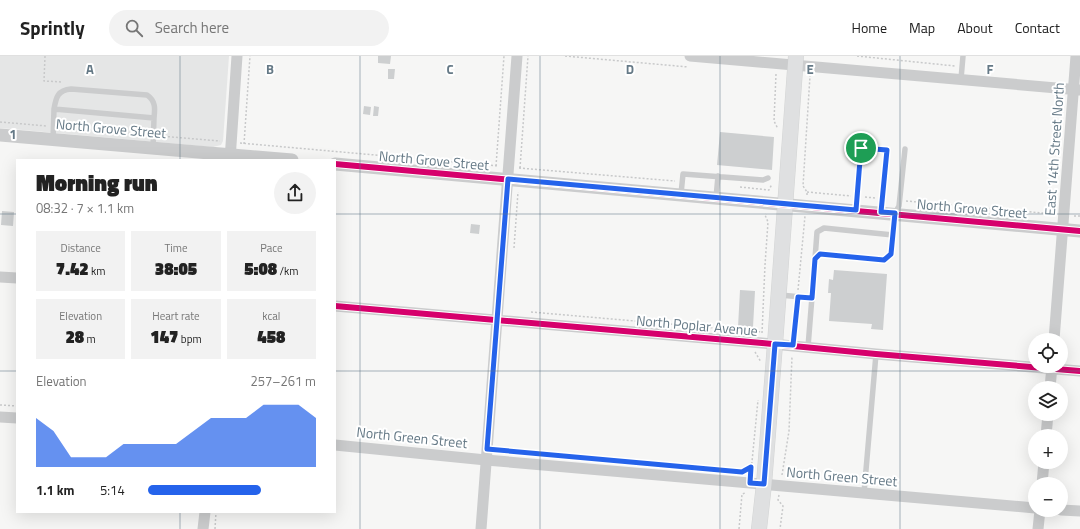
<!DOCTYPE html>
<html lang="en">
<head>
<meta charset="utf-8">
<style>
	body { margin:0; font-family:"Titillium Web",sans-serif; background:#f2f2f2; color:#222; height:100vh; display:flex; flex-direction:column; font-size:15px; white-space:nowrap }
	* { box-sizing:border-box; margin:0 }
	p { font-size:13px; color:#767676 }
	.icon { flex:none; width:22px; height:22px; fill:none; stroke:currentColor; stroke-width:2; stroke-linecap:round; stroke-linejoin:round }
	.map { position:relative; flex:1; overflow:hidden }
	.panel { position:absolute; left:16px; top:103px; width:320px; height:354px; display:flex; flex-direction:column; background:#fff; border-radius:0px; box-shadow:0 4px 16px #0002 }
	.panel>* { flex:none }
	.tools { position:absolute; left:1028px; top:277px; display:grid; gap:8px }
	.tools a { display:grid; place-items:center; width:40px; height:40px; border-radius:50%; background:#fff; box-shadow:0 4px 16px #0002; font-size:20px }
	.pin { position:absolute; display:grid; place-items:center; width:34px; height:34px; color:#fff; margin:-17px; border:2px solid #fff; border-radius:50%; box-shadow:0 1px 4px #0007 }
	.round { display:grid; place-items:center; flex:none; width:42px; height:42px; border-radius:21px; background:#f2f2f2 }
	.head { display:flex; align-items:center; justify-content:space-between; height:68px; padding:0 20px }
	h1 { font-size:22px; font-weight:800; line-height:30px }
	.stats { display:grid; grid-template-columns:repeat(3,1fr); gap:6px; height:68px; padding:4px 20px }
	.stats div { display:grid; align-content:center; border-radius:0px; background:#f2f2f2; text-align:center }
	.stats b { font-size:17px; font-weight:800 }
	.stats small { font-size:11px; font-weight:400 }
	.stats p { font-size:11px }
	.chart { height:112px; padding:8px 20px }
	.chart p { display:flex; justify-content:space-between }
	.chart svg { width:100%; height:72px; margin-top:4px; fill:#2563eb; opacity:.7 }
	ul { padding:0 20px; list-style:none; font-size:13px }
	li { display:grid; grid-template-columns:64px 48px 1fr; align-items:center; height:30px }
	li i { height:10px; border-radius:5px; background:#2563eb }
	header { display:flex; align-items:center; gap:24px; box-sizing:border-box; height:56px; padding:0 20px; background:#fff; border-bottom:1px solid #e0e0e0 }
	header strong { font-size:19px }
	nav { display:flex; gap:22px; margin-inline-start:auto; font-size:14px }
	.search { width:280px; height:36px; background:#f2f2f2; display:flex; align-items:center; gap:10px; box-sizing:border-box; padding:0 14px; border-radius:22px; color:#767676; font-size:15px }
	.map>svg:first-child { display:block }
	.built { fill:#e5e6e6 }
	.building { fill:#cdcfd0 }
	.lines { fill:none; stroke-linecap:round; stroke-linejoin:round }
	.secondary-casing { stroke:#d3d4d4; stroke-width:16 }
	.path { stroke:#c8c9ca; stroke-width:1.5; stroke-dasharray:2 2; stroke-linecap:butt }
	.service { stroke:#cbcccd; stroke-width:5.5 }
	.minor { stroke:#cbcccd; stroke-width:11 }
	.tertiary { stroke:#cbcccd; stroke-width:13 }
	.secondary { stroke:#dfe0e1; stroke-width:15 }
	.cycleway-casing { stroke:#fff; stroke-width:8 }
	.cycleway { stroke:#d6006c; stroke-width:6 }
	.route-casing { stroke:#fff; stroke-width:8 }
	.route { stroke:#2563eb; stroke-width:5 }
	.grid { fill:none; stroke:#657986; stroke-width:1; stroke-opacity:0.55 }
	.labels { text-anchor:middle; dominant-baseline:central; stroke-width:4; stroke-linejoin:round; paint-order:stroke }
	.street-label { font-size:14px; fill:#657986; stroke:#fff }
	.grid-label { font-size:13px; text-anchor:middle; font-weight:bold; fill:#657986; stroke:#fff; stroke-width:4; stroke-linejoin:round; paint-order:stroke }
</style>
</head>
<body>
<header>
<strong>Sprintly</strong>
<div class="search"><svg class="icon" aria-label="search" viewBox="0 0 24 24"><circle cx="10" cy="10" r="6"/><path d="M15 15l6 6"/></svg>Search here</div>
<nav><a>Home</a><a>Map</a><a>About</a><a>Contact</a></nav>
</header>
<div class="map">
<svg width="1080" height="473" viewBox="0 0 1080 473">
	<rect width="100%" height="100%" fill="#f6f6f5"/>
	<path class="built" d="M 0,0 L 229,0 L 223,85 L 221,89 L 213,91 L 0,72 Z"/>
	<path class="building" d="M 378,0 L 391,0 L 390,8 L 378,7 Z
		M 388,13 L 395,13 L 394,23 L 388,23 Z
		M 364,50 L 371,51 L 370,59 L 363,58 Z
		M 374,50 L 379,51 L 378,60 L 373,60 Z
		M 720,76 L 774,81 L 772,114 L 717,109 Z
		M 2,155 L 14,156 L 13,170 L 1,169 Z
		M 471,168 L 480,169 L 479,178 L 470,177 Z
		M 834,214 L 887,218 L 883,274 L 871,273 L 872,268 L 829,265 L 831,237 L 828,237 L 829,223 L 833,224 Z
		M 740,234 L 755,235 L 753,271 L 738,271 Z"/>
	<g class="lines">
		<defs>
			<path id="secondary" d="M 759,473 L 764,428 L 775,288 L 796,0"/>
		</defs>
		<use href="#secondary" class="secondary-casing"/>
		<path class="path" d="M 45,0 L 44,25 L 63,26
			M 565,0 L 688,11
			M 857,0 L 955,10
			M 776,18 L 774,65 L 778,73
			M 0,66 L 47,70
			M 61,71 L 147,79
			M 160,80 L 220,85
			M 240,87 L 499,110
			M 244,88 L 250,0
			M 496,110 L 504,0
			M 519,112 L 675,125
			M 520,112 L 528,0
			M 740,131 L 769,134 L 772,128
			M 807,136 L 851,140
			M 807,139 L 807,136 L 803,130 L 810,20
			M 865,141 L 875,142
			M 906,145 L 1054,158
			M 1074,160 L 1080,160
			M 514,192 L 518,136
			M 798,234 L 805,160
			M 531,256 L 762,276
			M 762,277 L 765,209 L 768,166 L 765,159 L 766,158
			M 794,280 L 797,248
			M 755,296 L 761,306
			M 0,349 L 17,350
			M 497,394 L 547,398
			M 742,416 L 751,411
			M 751,416 L 758,344
			M 782,419 L 789,375 L 792,300
			M 779,439 L 778,444 L 783,450 L 780,473
			M 215,473 L 216,456
			M 739,473 L 742,438 L 745,437"/>
		<path class="service" d="M 961,23 L 963,0
			M 54,53 C 56,41 58,34 71,33 L 147,39 C 156,45 155,53 154,62
			M 53,83 L 54,53 L 154,62 L 153,92
			M 681,138 L 683,118 L 763,124 L 768,122
			M 716,142 L 718,120
			M 856,154 L 861,92 L 887,94 L 881,156
			M 815,203 L 817,176 L 824,172 L 893,179
			M 780,239 L 812,242
			M 808,291 L 815,203 L 820,198 L 884,204 L 891,198 L 895,157 L 899,150 L 905,93
			M 864,437 L 876,298"/>
		<path class="minor" d="M 690,0 L 1080,34
			M 230,104 L 237,0
			M 0,221 L 17,222
			M 335,250 L 762,287 L 876,298 L 1080,315
			M 1054,284 L 1076,0
			M 1050,332 L 1052,310
			M 0,361 L 17,362
			M 1046,380 L 1048,358
			M 335,389 L 486,404 L 1035,452
			M 1042,428 L 1044,406
			M 1061,454 L 1080,455
			M 203,473 L 205,456
			M 481,473 L 517,0
			M 1038,473 L 1040,454"/>
		<path class="tertiary" d="M 0,79 L 292,104
			M 335,108 L 1080,175"/>
		<use href="#secondary" class="secondary"/>
		<defs>
			<path id="cycleway" d="M 335,108 L 1080,175
				M 335,250 L 762,287 L 876,298 L 1080,315"/>
		</defs>
		<use href="#cycleway" class="cycleway-casing"/>
		<use href="#cycleway" class="cycleway"/>
	</g>
	<g class="lines">
		<defs>
			<path id="route" d="M 861,92 L 887,94 L 881,156 L 895,157 L 891,198 L 884,204 L 820,198 L 815,203 L 812,242 L 798,241 L 793,289 L 775,288 L 764,428 L 750,427 L 751,411 L 742,416 L 487,393 L 508,123 L 856,154 Z"/>
		</defs>
		<use href="#route" class="route-casing"/>
		<use href="#route" class="route"/>
	</g>
	<path class="grid" d="M 180,0 L 180,104M 360,0 L 360,473M 540,0 L 540,473M 720,0 L 720,473M 900,0 L 900,473M 0,158 L 17,158M 335,158 L 1080,158M 0,315 L 17,315M 335,315 L 1080,315M 180,456 L 180,473"/>
	<g class="labels">
		<g class="street-label">
			<text transform="translate(111 72) rotate(5)">North Grove Street</text>
			<text transform="translate(1054 93) rotate(-86)">East 14th Street North</text>
			<text transform="translate(434 104) rotate(5)">North Grove Street</text>
			<text transform="translate(972 152) rotate(5)">North Grove Street</text>
			<text transform="translate(697 269) rotate(5)">North Poplar Avenue</text>
			<text transform="translate(412 381) rotate(6)">North Green Street</text>
			<text transform="translate(842 420) rotate(5)">North Green Street</text>
		</g>
	</g>
	<g class="grid-label">
		<text x="90" y="18">A</text>
		<text x="270" y="18">B</text>
		<text x="450" y="18">C</text>
		<text x="630" y="18">D</text>
		<text x="810" y="18">E</text>
		<text x="990" y="18">F</text>
		<text x="13" y="83">1</text>
	</g>
</svg>
<div class="tools">
<a><svg class="icon" aria-label="locate" viewBox="0 0 24 24"><circle cx="12" cy="12" r="6"/><path d="M12 2v4M12 18v4M2 12h4M18 12h4"/></svg></a>
<a><svg class="icon" aria-label="layers" viewBox="0 0 24 24"><path d="M12 4l9 5-9 5-9-5zM3 14l9 5 9-5"/></svg></a>
<a>+</a>
<a>−</a>
</div>
<div class="pin" style="left:861px;top:92px;background:#1e9e55"><svg class="icon" aria-label="arrive" viewBox="0 0 24 24"><path d="M6 21V4h12l-3 4 3 4H6"/></svg></div>
<section class="panel">
<div class="head"><div><h1>Morning run</h1><p>08:32 · 7 × 1.1 km</p></div><a class="round"><svg class="icon" aria-label="share" viewBox="0 0 24 24"><path d="M12 15V3M7 8l5-5 5 5M5 13v7h14v-7"/></svg></a></div>
<div class="stats">
<div><p>Distance</p><b>7.42<small> km</small></b></div>
<div><p>Time</p><b>38:05</b></div>
<div><p>Pace</p><b>5:08<small> /km</small></b></div>
</div>
<div class="stats">
<div><p>Elevation</p><b>28<small> m</small></b></div>
<div><p>Heart rate</p><b>147<small> bpm</small></b></div>
<div><p>kcal</p><b>458</b></div>
</div>
<div class="chart"><p><span>Elevation</span>257–261 m</p>
<svg viewBox="0 0 160 44" preserveAspectRatio="none"><path d="M0 44V14L10 22L20 38L30 38L40 38L50 30L60 30L70 30L80 30L90 22L100 14L110 14L120 14L130 6L140 6L150 6L160 14V44z"/></svg>
</div>
<ul>
<li><b>1.1 km</b>5:14<i style="width:67%"></i></li>
</ul>
</section>
</div>
</body>
</html>
